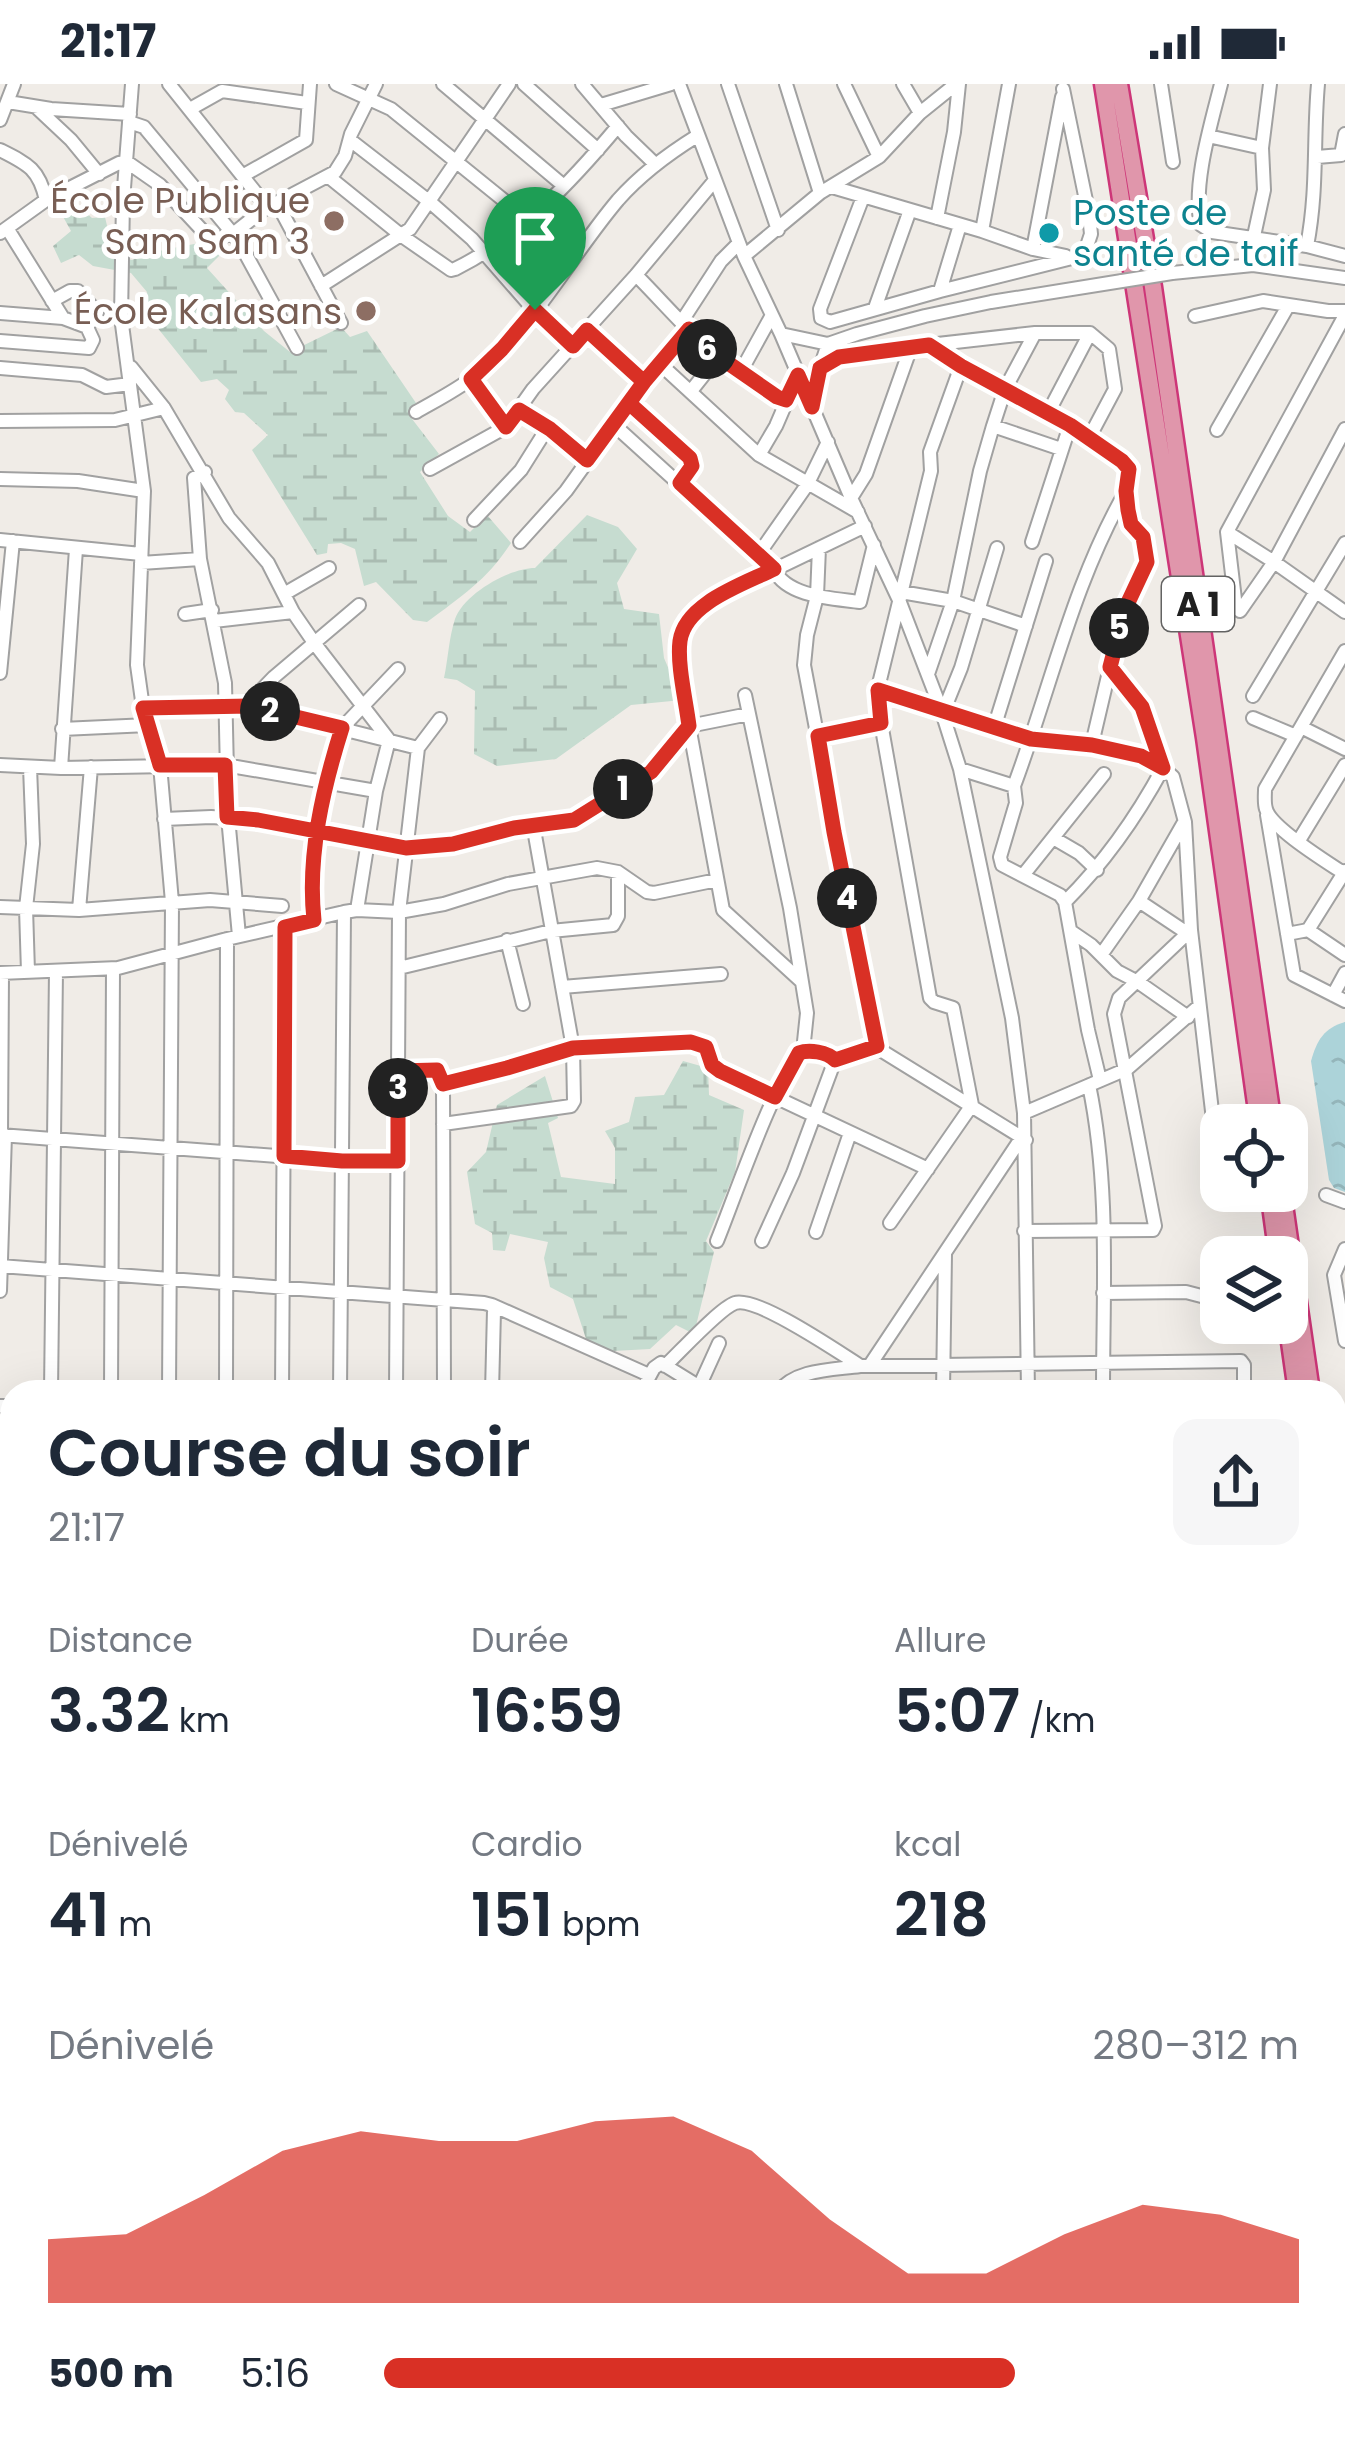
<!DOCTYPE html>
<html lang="fr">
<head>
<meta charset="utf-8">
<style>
	body { margin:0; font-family:Poppins,sans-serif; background:#f6f6f7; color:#1f2937; height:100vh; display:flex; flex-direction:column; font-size:45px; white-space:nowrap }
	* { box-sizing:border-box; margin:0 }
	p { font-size:39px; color:#747a83 }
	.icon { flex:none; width:66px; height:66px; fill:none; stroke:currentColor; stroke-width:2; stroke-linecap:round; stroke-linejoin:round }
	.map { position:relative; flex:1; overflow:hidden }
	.panel { position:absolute; left:0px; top:1296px; width:1347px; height:1062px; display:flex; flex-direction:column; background:#fff; border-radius:36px 36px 0 0; box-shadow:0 12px 48px #0002 }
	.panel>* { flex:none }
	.buttons { position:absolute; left:1200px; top:1020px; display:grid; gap:24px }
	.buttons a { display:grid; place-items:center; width:108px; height:108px; border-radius:24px; background:#fff; box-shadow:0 12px 48px #0002; font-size:60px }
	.pin { position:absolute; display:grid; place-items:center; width:102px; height:102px; color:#fff; margin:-123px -51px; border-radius:50% 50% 50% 0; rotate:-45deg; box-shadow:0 0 12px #0007 }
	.pin .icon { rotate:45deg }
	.km { position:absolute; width:60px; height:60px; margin:-30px; border-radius:50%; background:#222; color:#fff; font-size:33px; line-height:60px; text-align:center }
	.round { display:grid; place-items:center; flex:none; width:126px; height:126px; border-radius:24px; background:#f6f6f7 }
	.headline { display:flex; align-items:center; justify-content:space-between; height:204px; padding:0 48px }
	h1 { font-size:66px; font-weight:600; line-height:90px }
	.figures { display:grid; grid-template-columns:repeat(3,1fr); gap:18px; height:204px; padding:12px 48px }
	.figures div { display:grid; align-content:center }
	.figures b { font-size:60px; font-weight:600 }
	.figures small { font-size:33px; font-weight:400 }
	.figures p { font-size:33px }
	.chart { height:336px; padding:24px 48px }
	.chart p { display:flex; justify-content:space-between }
	.chart svg { width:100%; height:216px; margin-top:12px; fill:#d93025; opacity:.7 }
	ul { padding:0 48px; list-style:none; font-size:39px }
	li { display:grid; grid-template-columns:192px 144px 1fr; align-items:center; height:90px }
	li i { height:30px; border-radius:15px; background:#d93025 }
	.status { display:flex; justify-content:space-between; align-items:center; height:84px; padding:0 60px; background:#fff; direction:ltr }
	.status svg { height:33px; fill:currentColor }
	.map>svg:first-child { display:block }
	.wetland { fill:url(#wetland-marsh) }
	.water { fill:url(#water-ripples) }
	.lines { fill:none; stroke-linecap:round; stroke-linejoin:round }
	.minor-casing { stroke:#a1a1a1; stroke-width:16 }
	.major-casing { stroke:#8f580d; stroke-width:20 }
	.highway-casing { stroke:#cd3678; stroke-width:21 }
	.minor { stroke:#fff; stroke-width:12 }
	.major { stroke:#f4cca8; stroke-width:15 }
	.highway { stroke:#e096ab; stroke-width:16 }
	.rail-casing { stroke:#6e6e6e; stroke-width:8 }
	.rail { stroke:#fff; stroke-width:3; stroke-dasharray:9; stroke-linecap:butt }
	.minor-bridge-casing { stroke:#a1a1a1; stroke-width:16; stroke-linecap:butt }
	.minor-bridge { stroke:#fff; stroke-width:12 }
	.route-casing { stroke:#fff; stroke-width:24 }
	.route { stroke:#d93025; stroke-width:15 }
	.education-dot { fill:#8d6e63; stroke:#fff; stroke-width:4.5 }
	.culture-dot { fill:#0f9aa8; stroke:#fff; stroke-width:4.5 }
	.labels { text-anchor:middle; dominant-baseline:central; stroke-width:10; stroke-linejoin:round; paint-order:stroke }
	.shield { fill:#fff; stroke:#636363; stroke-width:3 }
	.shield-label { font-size:33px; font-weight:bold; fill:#202020 }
	.education-label { font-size:36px; fill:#785e54; stroke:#fff; text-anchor:end }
	.culture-label { font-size:36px; fill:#0d838f; stroke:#fff; text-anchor:start }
</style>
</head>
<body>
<div class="status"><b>21:17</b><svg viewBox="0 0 49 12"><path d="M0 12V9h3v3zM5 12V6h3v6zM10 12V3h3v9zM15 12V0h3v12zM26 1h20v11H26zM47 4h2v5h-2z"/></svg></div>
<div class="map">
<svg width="1345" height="2358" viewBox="0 0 1345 2358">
	<defs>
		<pattern id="wetland-marsh" width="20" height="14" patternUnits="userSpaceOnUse" patternTransform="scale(3)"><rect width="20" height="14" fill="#c6dcd0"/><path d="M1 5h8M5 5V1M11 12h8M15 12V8" fill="none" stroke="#aabcb2"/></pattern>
		<pattern id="water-ripples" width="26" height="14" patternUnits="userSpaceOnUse" patternTransform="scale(3)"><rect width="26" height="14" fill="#acd3d9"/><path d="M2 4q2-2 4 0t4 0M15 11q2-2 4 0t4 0" fill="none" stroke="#94b5ba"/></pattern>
	</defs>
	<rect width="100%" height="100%" fill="#f0ece7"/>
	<path class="wetland" d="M 73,117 L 92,134 L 105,133 L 114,172 L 132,176 L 149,169 L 204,158 L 220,171 L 207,184 L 264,247 L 290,268 L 341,243 L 350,253 L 367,247 L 416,319 L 409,331 L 439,370 L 420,388 L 448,432 L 470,448 L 487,431 L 511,459 C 488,495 461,513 427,538 L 413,536 L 376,498 L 364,502 L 355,465 L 341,459 L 328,460 L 327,469 L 317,471 L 252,366 L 268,351 L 244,329 L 235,328 L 225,315 L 229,306 L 217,295 L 201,298 L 148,232 L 147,208 L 131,189 L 93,182 L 79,171 L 61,179 L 53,162 L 71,147 L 61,129 Z
		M 587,431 L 618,443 L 637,465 L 617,499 L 624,525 L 659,530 L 664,574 L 682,616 L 631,621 L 556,675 L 497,682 L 474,670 L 475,607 L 457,596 L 444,594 C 448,575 449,553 455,535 C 464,510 509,484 535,484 Z
		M 683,977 L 708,984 L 709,1011 L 744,1026 L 735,1088 L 706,1157 L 714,1168 L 694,1250 L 676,1241 L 650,1265 L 613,1267 L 588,1261 L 573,1215 L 550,1203 L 544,1174 L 548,1158 L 510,1150 L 505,1167 L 493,1166 L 492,1149 L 475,1140 L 467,1088 L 486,1068 L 497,1021 L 545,992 L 558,1034 L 548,1039 L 561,1093 L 615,1100 L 615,1064 L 605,1047 L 629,1038 L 635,1013 L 664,1011 Z"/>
	<path class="water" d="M 1345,938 L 1345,1108 L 1334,1104 L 1329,1096 L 1311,977 C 1317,956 1324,944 1345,938 Z"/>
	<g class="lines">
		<defs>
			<path id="minor" d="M 132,0 L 123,117 L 121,233 L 144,407 L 137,581 L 143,624 L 160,681 L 172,818 L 169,1308
				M 169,0 L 268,124
				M 336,0 L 391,25 L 527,135
				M 443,0 L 564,102
				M 524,0 L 598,66
				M 582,0 L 626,52 L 655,80
				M 679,0 L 744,172 L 781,250 L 851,414 L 899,516 L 941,625 L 960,685 L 1012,934 L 1024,1029 L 1028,1308
				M 728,0 L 778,146
				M 786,0 L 820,109
				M 903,0 L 920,29
				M 1161,0 L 1173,78
				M 1221,0 C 1211,40 1192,101 1201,141 L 1212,148 L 1307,162 L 1345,172
				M 8,18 L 51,25 L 130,30
				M 601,21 L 671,0
				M 38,25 L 71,56 L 99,90
				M 190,25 L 222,7 L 307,19
				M 0,36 L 14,0
				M 129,38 L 144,43 L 238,156 L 297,264
				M 1208,52 L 1262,64
				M 350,56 L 430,118 L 472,155 L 534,226 L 573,262
				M 0,66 C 28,80 39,85 46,116
				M 879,73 L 920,29 L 956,0
				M 1317,73 L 1341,71 L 1345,50
				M 244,91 L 306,56 L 310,0
				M 329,93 L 402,152 L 451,186 L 455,185 C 520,153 572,97 618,42
				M 832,103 L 982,147 L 1033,165 L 1066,172
				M 863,113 L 820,225 L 821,234 L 830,238 L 940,207
				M 277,119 L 341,239
				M 937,134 L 954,48 L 959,0
				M 960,141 L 940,207 L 1084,171 L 1091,150 L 1089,131 L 1063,5
				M 7,144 L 63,234
				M 982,147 L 1009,0
				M 0,149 L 46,116 L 119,79 L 127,78 L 160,101 L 213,158 L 217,159 L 230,146
				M 233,150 L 263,126 L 335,88 L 345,72 L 351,50 L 376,0
				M 1254,152 L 1264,106 L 1262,64 L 1270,0
				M 1307,162 C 1318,105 1313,56 1318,0
				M 1033,165 L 1062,13
				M 744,172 L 820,109 L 879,73 L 844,0
				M 1172,189 L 1253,181 L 1345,194
				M 636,191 C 679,234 726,295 786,315
				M 321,202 L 410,145 L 509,0
				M 52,217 L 70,207 L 78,207 L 97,228 L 87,243
				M 875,224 L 910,126
				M 0,229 L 63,234 L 87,243
				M 1345,231 L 1227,448 L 1274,478 L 1345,528
				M 1195,232 L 1263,217 L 1328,227 L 1345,227
				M 682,237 L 721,177 L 739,159
				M 588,246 L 644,298
				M 781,250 L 828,260 L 857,250 L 925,232 L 991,218 L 1122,197
				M 0,257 L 89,264 L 93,256 L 87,243
				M 929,261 L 1070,341 L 1122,377 L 1129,385 L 1126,407 L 1128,426 L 1131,439 L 1143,453 L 1147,478 L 1119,545 L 1092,660
				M 659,279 L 759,371 L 858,428
				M 131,283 L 164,324 L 229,434 L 268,479 L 293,528 L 315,560 L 389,656 L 376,707 L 357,826
				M 0,284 L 82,291 L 106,303 L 130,300
				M 820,284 L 839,273 L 911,263
				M 740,289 L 772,231
				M 471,295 L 506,343
				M 691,307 L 718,273
				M 629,319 L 692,378 L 680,399
				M 813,322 L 820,284 L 828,260
				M 519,326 L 548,343 L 587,377
				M 416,328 C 435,317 455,307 472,294 C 532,246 569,174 618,116 C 641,90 668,70 697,52
				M 0,337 L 115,336 L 164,324
				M 613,340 L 774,486 C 788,513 831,514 860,518 L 874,461
				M 993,342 L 1061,365
				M 1217,346 L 1288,222
				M 1089,354 L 1115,305 L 1109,265 L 1090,249
				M 759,371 L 776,342 L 798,291
				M 430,385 L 506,343 L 533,305 L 636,191 L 715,96
				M 205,388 L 194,394 L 200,475 L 225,599 L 228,733 L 239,852
				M 0,395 L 78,397 L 144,407
				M 851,414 L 866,390 L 911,263 L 1035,249 L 1090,249 L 1048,329
				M 474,436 L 521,386 L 548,343
				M 1227,448 L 1236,524 L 1240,527 L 1274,478 L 1345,345
				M 0,456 L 141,470
				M 520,458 L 566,407 L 644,298 L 689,245
				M 1032,458 L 1070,341
				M 819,464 L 817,512 L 807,551 L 804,581 L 875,957 L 882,967 L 1026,1056
				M 758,471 L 807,401 L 828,358
				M 141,479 L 200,475
				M 901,508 L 953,517 L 1026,542
				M 284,510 L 329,484
				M 185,530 L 212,526
				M 214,537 L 293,528
				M 1345,567 L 1265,705 C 1265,711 1264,719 1266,725 C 1271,744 1327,778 1345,790
				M 1110,583 L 1143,623 L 1154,662 L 1163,684 L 1173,693 L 1185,738 L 1191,846 L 1220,1096
				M 0,589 L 13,457
				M 928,590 L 953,517 L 980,387 L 993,342 L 1005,305 L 1035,249
				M 878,606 L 1031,655 L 1092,660 L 1141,672 L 1162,683
				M 1253,612 L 1345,459
				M 246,622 L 274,593 L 359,521
				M 143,624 L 250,622 L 418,664
				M 944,626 L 961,584 L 997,464
				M 1253,634 L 1296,652
				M 1301,643 L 1345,665
				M 994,644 L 1046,477
				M 62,645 L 148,641
				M 818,652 L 881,639
				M 0,681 L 61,684 L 225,681 L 376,707
				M 61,684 L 76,465
				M 960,685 L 1014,702
				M 1267,731 L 1294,891 L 1345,917
				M 164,735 L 211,733 L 258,736 L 405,764 L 435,764 L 514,744 L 575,736 L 651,688 L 689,642 L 749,630
				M 1055,755 L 1079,769 L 1097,786
				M 1298,758 L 1345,681
				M 1024,790 L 1104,690
				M 1139,817 L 1187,849
				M 1065,818 C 1105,778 1136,734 1163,684
				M 0,823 L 79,826 L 210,816 L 282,822
				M 79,826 L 91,683
				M 314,836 L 312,807 L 321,727 L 342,644 L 398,585
				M 1308,846 L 1345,787
				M 1072,848 L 1091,861 L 1117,887 L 1138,898 L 1188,933
				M 1287,850 L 1308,846 L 1345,871
				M 507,856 L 523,920
				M 1101,871 L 1139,817 L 1183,740
				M 399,884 L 551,847 L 613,841 L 618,832 L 618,788
				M 28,888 L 26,824 L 33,760 L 30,683
				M 0,889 L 118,884 L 227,855 L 344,828 L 357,826 L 399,828 L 444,820 L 508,800 L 597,784 L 618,788 L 647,808 L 654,809 L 717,796
				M 801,897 L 723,826 L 689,642 L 680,554 L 684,544 L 705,519 L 865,442
				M 562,903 L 721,890
				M 1333,911 L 1345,889
				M 803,967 L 828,970 L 835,976 L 877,961
				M 398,987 L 438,986 L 443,1000 L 444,1308
				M 1100,996 L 1088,946 L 1065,818 L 1060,811 L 1002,781 L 1000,773 L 1016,719 L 1014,702 C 1051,603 1073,499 1126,407
				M 443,1000 L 507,984 L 573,964 L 698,959 L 707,963 L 712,981 L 720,987 L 928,1085
				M 1089,1001 C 1110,1102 1103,1205 1103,1308
				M 1024,1029 L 1127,985 L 1198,923
				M 443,1040 L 571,1022 L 574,1017 L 573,964 L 533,740
				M 0,1051 L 342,1077 L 398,1077
				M 1,1051 L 2,889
				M 1326,1111 L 1345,1118
				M 890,1139 L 972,1021 L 953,924 L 934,918 L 930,914 L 881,639 L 878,604 L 931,387 L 930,368 L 961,282
				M 1024,1147 L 1153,1146 L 1155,1142 L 1114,930 L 1119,914 L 1191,846
				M 816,1148 L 850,1049
				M 717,1157 C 732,1121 778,985 803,967 L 807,929 L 790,824 L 745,611
				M 762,1157 L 793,1089 L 835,976
				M 1345,1165 L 1334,1191 L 1345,1257
				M 1227,1173 L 1231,1162
				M 0,1182 L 484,1219 L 492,1221 L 494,1226 L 492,1308
				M 0,1207 L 5,1051
				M 1103,1209 L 1186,1208 L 1209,1214 L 1221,1188
				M 492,1221 L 649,1291
				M 870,1281 L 1022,1053
				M 665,1282 C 679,1269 720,1224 735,1219 C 757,1212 838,1268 859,1281
				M 699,1303 L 719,1259
				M 51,1308 L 56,887
				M 111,1308 L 113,885
				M 226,1308 L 227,855
				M 282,1308 L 285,843
				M 340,1308 L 344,828
				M 396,1308 L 399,828 L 418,664 L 440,635
				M 641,1308 L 654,1284 L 661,1279 L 708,1308
				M 778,1308 C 796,1285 832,1286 860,1282 L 1241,1277 L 1244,1281 L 1244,1308
				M 943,1308 L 945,1170
				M 0,1322 L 12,1322
				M 0,1372 L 8,1374 L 11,1380 L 9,1432
				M 0,1484 L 12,1485
				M 0,1540 L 12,1541
				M 0,1597 L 12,1598
				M 0,1669 L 12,1669
				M 0,1755 L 12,1754
				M 1335,1758 L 1345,1757
				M 0,1790 L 12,1837
				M 0,1920 L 12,1974
				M 1335,1946 L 1345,1956
				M 0,2006 L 12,2001
				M 1335,2043 L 1345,2063
				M 12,2066 L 4,2068 L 0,2075 L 12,2127
				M 1335,2104 L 1339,2108 L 1345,2135
				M 1335,2198 L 1345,2195
				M 1335,2259 L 1345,2256
				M 1335,2274 L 1345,2299
				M 1335,2315 L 1345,2312
				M 389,2346 L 472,2358
				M 910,2346 L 912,2358
				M 996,2346 L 1000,2358
				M 1053,2346 L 1057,2358
				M 1107,2346 L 1111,2358
				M 161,2358 L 161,2346
				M 220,2358 L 220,2346
				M 283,2358 L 284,2346
				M 342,2358 L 343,2346
				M 532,2358 L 534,2346
				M 629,2358 L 630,2346
				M 919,2358 L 947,2346
				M 1215,2358 L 1249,2346
				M 1321,2358 L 1345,2349"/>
			<path id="major" d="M 95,2358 L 96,2346"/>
			<path id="highway" d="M 1103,0 L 1205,654 L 1259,1041
				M 1119,0 L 1153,203 L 1273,1041
				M 1269,1107 L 1278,1173
				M 1282,1107 L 1311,1308
				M 1287,1237 L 1297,1308
				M 1335,1479 L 1345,1549
				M 1335,1578 L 1345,1649"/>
		</defs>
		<use href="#minor" class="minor-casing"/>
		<use href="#major" class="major-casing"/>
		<use href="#highway" class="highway-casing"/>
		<use href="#minor" class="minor"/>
		<use href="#major" class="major"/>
		<use href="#highway" class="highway"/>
		<defs>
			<path id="rail" d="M 0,2296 L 10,2358"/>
		</defs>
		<use href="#rail" class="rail-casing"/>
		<use href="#rail" class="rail"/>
		<defs>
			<path id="minor-bridge" d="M 1122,197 L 1172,189"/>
		</defs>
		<use href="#minor-bridge" class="minor-bridge-casing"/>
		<use href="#minor-bridge" class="minor-bridge"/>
	</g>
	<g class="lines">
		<defs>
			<path id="route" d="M 535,226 L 573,262 L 587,246 L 644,298 L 629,319 L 690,374 L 692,382 L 680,399 L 774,485 C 744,500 685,519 680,557 C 677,581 686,617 689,642 L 651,688 L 574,736 L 514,744 L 453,760 L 406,764 L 258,736 L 227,733 L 225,681 L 160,681 L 143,624 L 250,622 L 342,644 C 323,704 307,772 314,836 L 285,843 L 284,1072 L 342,1077 L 398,1077 L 398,987 L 437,986 L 443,1000 L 507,984 L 573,964 L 691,958 L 706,963 L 712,981 L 720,987 L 775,1013 L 799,969 C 809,965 827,968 835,976 L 877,962 L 834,748 L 818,652 L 881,639 L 878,606 L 1031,655 L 1092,661 L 1141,672 L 1163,684 L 1142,623 L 1110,583 L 1125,525 L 1147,478 L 1143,453 L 1131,440 L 1128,426 L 1126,407 L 1129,385 L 1122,377 L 1070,341 L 961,282 L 929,261 L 839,273 L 820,284 L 812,323 L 798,291 L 786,316 L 777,313 L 705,263 L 689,245 L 644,298 L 587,376 L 550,345 L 519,326 L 506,343 L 471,295 L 502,265 L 535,226"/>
		</defs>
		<use href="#route" class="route-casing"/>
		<use href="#route" class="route"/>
	</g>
	<g class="education-dot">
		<circle cx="334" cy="137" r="12"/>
		<circle cx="366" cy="227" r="12"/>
	</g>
	<circle class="culture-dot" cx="1049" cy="149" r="12"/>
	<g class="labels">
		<rect class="shield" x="1162" y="493" width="72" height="54" rx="9"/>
		<g class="shield-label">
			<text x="1198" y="520">A 1</text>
		</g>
		<g class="education-label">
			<text x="310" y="116">École Publique<tspan x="310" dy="41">Sam Sam 3</tspan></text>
			<text x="342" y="227">École Kalasans</text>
		</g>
		<g class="culture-label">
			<text x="1073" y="128">Poste de<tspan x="1073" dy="41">santé de taif</tspan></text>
		</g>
	</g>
</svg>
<div class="buttons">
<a><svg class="icon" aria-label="locate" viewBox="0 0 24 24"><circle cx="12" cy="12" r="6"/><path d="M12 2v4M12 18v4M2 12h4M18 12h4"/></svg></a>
<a><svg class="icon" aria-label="layers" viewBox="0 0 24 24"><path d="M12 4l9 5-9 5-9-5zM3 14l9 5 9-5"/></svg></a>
</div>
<div class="pin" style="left:535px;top:226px;background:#1e9e55"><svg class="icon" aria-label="arrive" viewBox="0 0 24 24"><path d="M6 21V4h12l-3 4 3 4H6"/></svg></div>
<b class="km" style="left:623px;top:705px">1</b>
<b class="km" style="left:270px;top:627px">2</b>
<b class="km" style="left:398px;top:1004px">3</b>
<b class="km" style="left:847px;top:814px">4</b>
<b class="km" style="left:1119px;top:544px">5</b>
<b class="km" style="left:707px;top:265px">6</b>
<section class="panel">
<div class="headline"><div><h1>Course du soir</h1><p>21:17</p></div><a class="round"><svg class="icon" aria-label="share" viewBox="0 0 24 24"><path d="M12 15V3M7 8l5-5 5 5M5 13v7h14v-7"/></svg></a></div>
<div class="figures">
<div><p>Distance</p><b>3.32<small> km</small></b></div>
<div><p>Durée</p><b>16:59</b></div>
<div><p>Allure</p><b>5:07<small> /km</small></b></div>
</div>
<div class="figures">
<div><p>Dénivelé</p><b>41<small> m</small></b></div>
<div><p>Cardio</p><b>151<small> bpm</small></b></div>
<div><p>kcal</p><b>218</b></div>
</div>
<div class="chart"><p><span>Dénivelé</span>280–312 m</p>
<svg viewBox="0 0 160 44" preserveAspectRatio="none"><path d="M0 44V31L10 30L20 22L30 13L40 9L50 11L60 11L70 7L80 6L90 13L100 27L110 38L120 38L130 30L140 24L150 26L160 31V44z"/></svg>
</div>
<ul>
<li><b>500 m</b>5:16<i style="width:69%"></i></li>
</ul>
</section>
</div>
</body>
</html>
